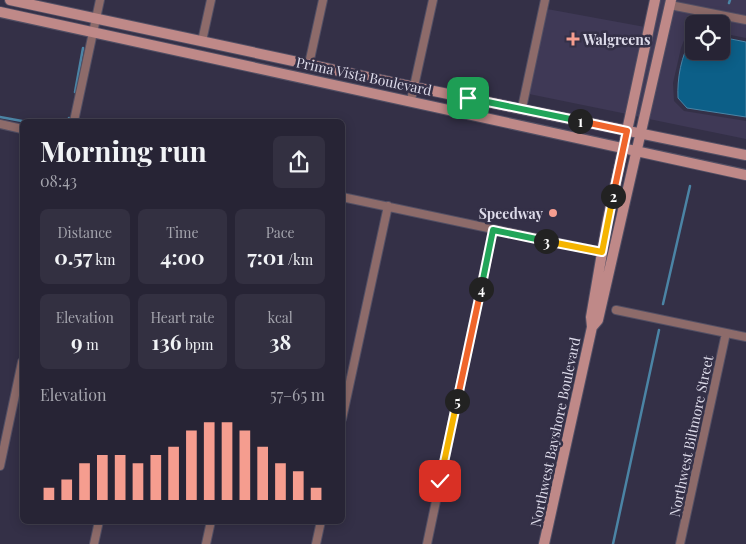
<!DOCTYPE html>
<html lang="en">
<head>
<meta charset="utf-8">
<style>
	body { margin:0; font-family:"Playfair Display",serif; background:#333041; color:#f1f3f6; height:100vh; display:flex; flex-direction:column; font-size:19px; white-space:nowrap }
	* { box-sizing:border-box; margin:0 }
	p { font-size:16px; color:#a4a4ad }
	.icon { flex:none; width:28px; height:28px; fill:none; stroke:currentColor; stroke-width:2; stroke-linecap:round; stroke-linejoin:round }
	.map { position:relative; flex:1; overflow:hidden }
	.details { position:absolute; left:20px; top:119px; width:325px; height:405px; display:flex; flex-direction:column; background:#272435; border-radius:8px; box-shadow:0 2px 12px #0003,0 0 0 1px #434150 }
	.details>* { flex:none }
	.tools { position:absolute; left:685px; top:15px; display:grid; gap:10px }
	.tools a { display:grid; place-items:center; width:45px; height:45px; border-radius:8px; background:#272435; box-shadow:0 2px 12px #0003,0 0 0 1px #434150; font-size:25px }
	.pin { position:absolute; display:grid; place-items:center; width:42px; height:42px; color:#fff; margin:-21px; border-radius:10px; box-shadow:0 2px 8px #0006 }
	.km { position:absolute; width:25px; height:25px; margin:-12px; border-radius:50%; background:#222; color:#fff; font-size:14px; line-height:25px; text-align:center }
	.round { display:grid; place-items:center; flex:none; width:52px; height:52px; border-radius:8px; background:#333041 }
	.summary { display:flex; align-items:center; justify-content:space-between; height:85px; padding:0 20px }
	h1 { font-size:28px; font-weight:700; line-height:38px }
	.figures { display:grid; grid-template-columns:repeat(3,1fr); gap:8px; height:85px; padding:5px 20px }
	.figures div { display:grid; align-content:center; border-radius:8px; background:#333041; text-align:center }
	.figures b { font-size:21px; font-weight:700 }
	.figures small { font-size:14px; font-weight:400 }
	.figures p { font-size:14px }
	.chart { height:140px; padding:10px 20px }
	.chart p { display:flex; justify-content:space-between }
	.chart svg { width:100%; height:90px; margin-top:5px; stroke:#f59d8f; stroke-width:6 }
	.map>svg:first-child { display:block }
	.built { fill:#3f3956 }
	.water { fill:#0c5f88; stroke:#4b84a5 }
	.lines { fill:none; stroke-linecap:round; stroke-linejoin:round }
	.stream { stroke:#4b84a5; stroke-width:2.5 }
	.minor-casing { stroke:#524f64; stroke-width:10 }
	.secondary-casing { stroke:#524f64; stroke-width:12 }
	.minor { stroke:#8d6b6a; stroke-width:8 }
	.secondary { stroke:#bf8988; stroke-width:10 }
	.split-1-casing { stroke:#fff; stroke-width:10 }
	.split-2-casing { stroke:#fff; stroke-width:10 }
	.split-3-casing { stroke:#fff; stroke-width:10 }
	.split-4-casing { stroke:#fff; stroke-width:10 }
	.split-5-casing { stroke:#fff; stroke-width:10 }
	.split-6-casing { stroke:#fff; stroke-width:10 }
	.split-1 { stroke:#22a559; stroke-width:6 }
	.split-2 { stroke:#f0652b; stroke-width:6 }
	.split-3 { stroke:#f5b400; stroke-width:6 }
	.split-4 { stroke:#22a559; stroke-width:6 }
	.split-5 { stroke:#f0652b; stroke-width:6 }
	.split-6 { stroke:#f5b400; stroke-width:6 }
	.poi-dot { fill:#f59d8f; stroke:#343047; stroke-width:2 }
	.labels { text-anchor:middle; dominant-baseline:central; stroke-width:5; stroke-linejoin:round; paint-order:stroke }
	.poi-label { font-size:14px; font-weight:bold; fill:#dddbea; stroke:#343047; text-anchor:start }
	.street-label { font-size:14px; fill:#dddbea; stroke:#343047 }
</style>
</head>
<body>
<div class="map">
<svg width="746" height="544" viewBox="0 0 746 544">
	<rect width="100%" height="100%" fill="#343047"/>
	<path class="built" d="M 659,0 L 667,0 L 641,117 L 635,116 Z
		M 675,0 L 746,0 L 746,38 L 721,33 L 721,24 L 694,24 L 694,33 L 686,35 L 681,48 L 673,83 L 674,101 L 684,111 L 746,121 L 746,139 L 649,119 Z
		M 547,9 L 645,27 L 627,114 L 529,94 Z"/>
	<path class="water" d="M 721,37 L 746,42 L 746,117 L 687,108 L 678,98 C 677,79 681,55 692,38 L 694,38 L 694,51 L 721,51 Z"/>
	<g class="lines">
		<path class="stream" d="M 729,3 L 730,0
			M 75,92 L 83,48
			M 0,117 L 22,121
			M 68,121 L 69,118
			M 663,304 L 690,186
			M 613,544 L 659,330"/>
		<defs>
			<path id="minor" d="M 670,5 L 746,20
				M 202,41 L 211,0
				M 309,64 L 323,0
				M 411,100 L 433,0
				M 522,108 L 545,0
				M 74,121 L 100,0
				M 0,124 L 22,129
				M 342,197 L 602,252
				M 616,310 L 746,337
				M 342,419 L 388,206
				M 0,466 L 22,362
				M 94,544 L 99,521
				M 206,544 L 211,521
				M 316,544 L 321,521
				M 427,544 L 493,230
				M 680,544 L 726,333"/>
			<path id="secondary" d="M 10,0 L 414,87 L 746,155
				M 0,12 L 746,175
				M 592,327 L 598,320 L 671,0
				M 544,544 L 592,327 L 591,317 L 607,224 L 655,0"/>
		</defs>
		<use href="#minor" class="minor-casing"/>
		<use href="#secondary" class="secondary-casing"/>
		<use href="#minor" class="minor"/>
		<use href="#secondary" class="secondary"/>
	</g>
	<g class="lines">
		<defs>
			<path id="split-1" d="M 468,98 L 580,121"/>
			<path id="split-2" d="M 580,121 L 627,131 L 613,196"/>
			<path id="split-3" d="M 546,241 L 602,252 L 613,196"/>
			<path id="split-4" d="M 481,289 L 493,230 L 546,241"/>
			<path id="split-5" d="M 457,401 L 481,289"/>
			<path id="split-6" d="M 440,481 L 457,401"/>
		</defs>
		<use href="#split-1" class="split-1-casing"/>
		<use href="#split-2" class="split-2-casing"/>
		<use href="#split-3" class="split-3-casing"/>
		<use href="#split-4" class="split-4-casing"/>
		<use href="#split-5" class="split-5-casing"/>
		<use href="#split-6" class="split-6-casing"/>
		<use href="#split-1" class="split-1"/>
		<use href="#split-2" class="split-2"/>
		<use href="#split-3" class="split-3"/>
		<use href="#split-4" class="split-4"/>
		<use href="#split-5" class="split-5"/>
		<use href="#split-6" class="split-6"/>
	</g>
	<g class="poi-dot">
		<path d="M570.5 31.5h5v5h5v5h-5v5h-5v-5h-5v-5h5z"/>
		<circle cx="553" cy="213" r="5"/>
	</g>
	<g class="labels">
		<g class="poi-label">
			<text x="583" y="39">Walgreens</text>
			<text x="543" y="213" text-anchor="end">Speedway</text>
		</g>
		<g class="street-label">
			<text transform="translate(364 76) rotate(12)">Prima Vista Boulevard</text>
			<text transform="translate(555 432) rotate(-78)">Northwest Bayshore Boulevard</text>
			<text transform="translate(691 436) rotate(-78)">Northwest Biltmore Street</text>
		</g>
	</g>
</svg>
<div class="tools">
<a><svg class="icon" aria-label="locate" viewBox="0 0 24 24"><circle cx="12" cy="12" r="6"/><path d="M12 2v4M12 18v4M2 12h4M18 12h4"/></svg></a>
</div>
<div class="pin" style="left:468px;top:98px;background:#1e9e55"><svg class="icon" aria-label="arrive" viewBox="0 0 24 24"><path d="M6 21V4h12l-3 4 3 4H6"/></svg></div>
<div class="pin" style="left:440px;top:481px;background:#d93025"><svg class="icon" aria-label="check" viewBox="0 0 24 24"><path d="M5 12l5 5 9-10"/></svg></div>
<b class="km" style="left:580px;top:121px">1</b>
<b class="km" style="left:613px;top:196px">2</b>
<b class="km" style="left:546px;top:241px">3</b>
<b class="km" style="left:481px;top:289px">4</b>
<b class="km" style="left:457px;top:401px">5</b>
<section class="details">
<div class="summary"><div><h1>Morning run</h1><p>08:43</p></div><a class="round"><svg class="icon" aria-label="share" viewBox="0 0 24 24"><path d="M12 15V3M7 8l5-5 5 5M5 13v7h14v-7"/></svg></a></div>
<div class="figures">
<div><p>Distance</p><b>0.57<small> km</small></b></div>
<div><p>Time</p><b>4:00</b></div>
<div><p>Pace</p><b>7:01<small> /km</small></b></div>
</div>
<div class="figures">
<div><p>Elevation</p><b>9<small> m</small></b></div>
<div><p>Heart rate</p><b>136<small> bpm</small></b></div>
<div><p>kcal</p><b>38</b></div>
</div>
<div class="chart"><p><span>Elevation</span>57–65 m</p>
<svg viewBox="0 0 160 44" preserveAspectRatio="none"><path d="M5 44V38M15 44V34M25 44V26M35 44V22M45 44V22M55 44V26M65 44V22M75 44V18M85 44V10M95 44V6M105 44V6M115 44V10M125 44V18M135 44V26M145 44V30M155 44V38"/></svg>
</div>
</section>
</div>
</body>
</html>
